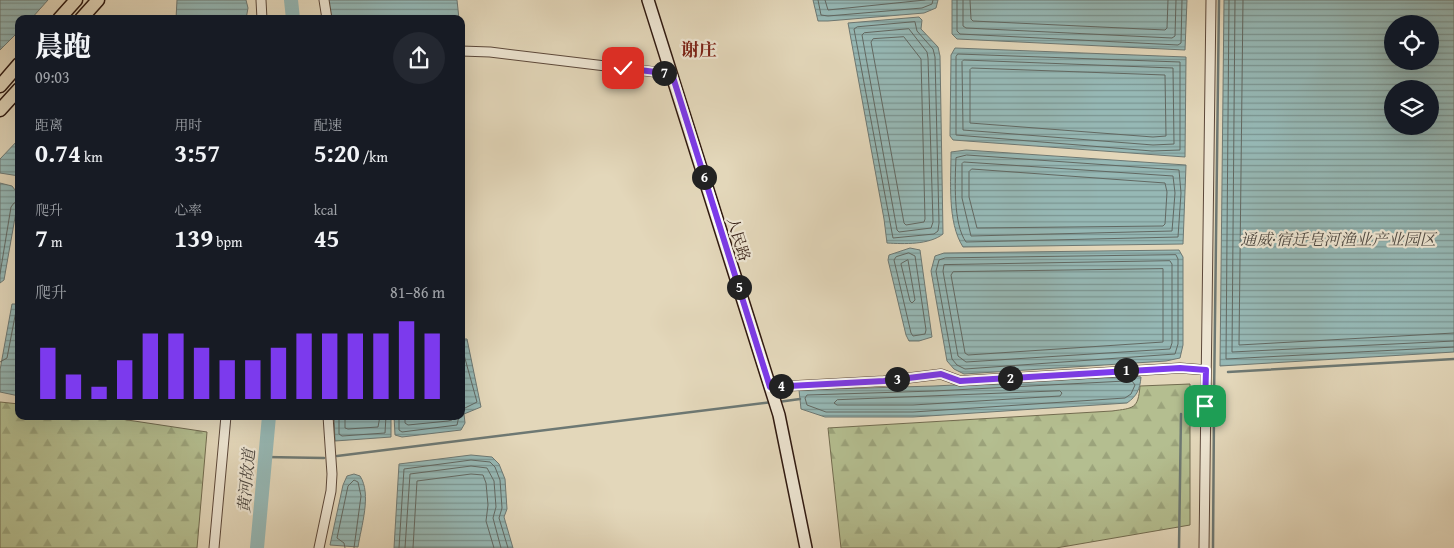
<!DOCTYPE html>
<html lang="zh">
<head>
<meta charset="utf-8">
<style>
	body { margin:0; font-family:"Gentium Book Plus","Noto Serif SC",serif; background:#242831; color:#f1f3f6; height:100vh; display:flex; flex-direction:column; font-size:19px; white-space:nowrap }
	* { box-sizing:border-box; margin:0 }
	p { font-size:16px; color:#9ea1a6 }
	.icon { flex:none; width:28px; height:28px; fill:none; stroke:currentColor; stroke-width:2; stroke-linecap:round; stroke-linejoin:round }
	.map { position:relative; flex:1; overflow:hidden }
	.panel { position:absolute; left:15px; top:15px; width:450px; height:405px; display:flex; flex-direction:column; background:#171b24; border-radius:10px; box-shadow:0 5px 20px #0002 }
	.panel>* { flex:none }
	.buttons { position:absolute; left:1384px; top:15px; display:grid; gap:10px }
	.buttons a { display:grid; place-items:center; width:55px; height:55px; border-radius:50%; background:#171b24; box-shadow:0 5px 20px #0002; font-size:25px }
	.pin { position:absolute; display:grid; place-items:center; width:42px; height:42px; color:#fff; margin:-21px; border-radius:10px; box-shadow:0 2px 8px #0006 }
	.km { position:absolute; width:25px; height:25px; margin:-12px; border-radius:50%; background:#222; color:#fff; font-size:14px; line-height:25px; text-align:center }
	.round { display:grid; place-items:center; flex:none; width:52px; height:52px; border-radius:26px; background:#242831 }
	.overview { display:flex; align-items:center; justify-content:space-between; height:85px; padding:0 20px }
	h1 { font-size:28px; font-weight:800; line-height:38px }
	.metrics { display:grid; grid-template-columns:repeat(3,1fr); gap:8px; height:85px; padding:5px 20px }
	.metrics div { display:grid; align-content:center }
	.metrics b { font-size:25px; font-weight:800 }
	.metrics small { font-size:14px; font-weight:400 }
	.metrics p { font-size:14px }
	.chart { height:140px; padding:10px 20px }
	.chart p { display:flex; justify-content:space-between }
	.chart svg { width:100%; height:90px; margin-top:5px; stroke:#7c3aed; stroke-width:6 }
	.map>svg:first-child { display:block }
	.forest { fill:url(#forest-firs); stroke:#726c50 }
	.water { fill:url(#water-rules); stroke:#6d7873; fill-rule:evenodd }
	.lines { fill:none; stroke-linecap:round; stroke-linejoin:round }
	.shore { stroke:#626862; stroke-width:1 }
	.stream { stroke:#6d7873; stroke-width:2.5 }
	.river { stroke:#96b8b5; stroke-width:14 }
	.street-casing { stroke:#5c483a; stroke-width:11 }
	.secondary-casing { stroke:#2f1910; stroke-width:14 }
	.primary-casing { stroke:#2f1910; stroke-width:15 }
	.street { stroke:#ede5d2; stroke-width:9 }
	.secondary { stroke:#ede5d2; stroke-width:11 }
	.primary { stroke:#e3d7ba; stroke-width:12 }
	.route-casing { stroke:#fff; stroke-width:10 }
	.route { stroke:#7c3aed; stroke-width:6 }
	.labels { text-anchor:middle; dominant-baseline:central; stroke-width:4.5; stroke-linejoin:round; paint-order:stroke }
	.street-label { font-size:15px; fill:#2f1910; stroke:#ede5d2 }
	.water-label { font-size:16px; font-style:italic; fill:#4e4942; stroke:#ede5d2 }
	.quarter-label { font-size:18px; font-weight:bold; fill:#7a1f14; stroke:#ede5d2 }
</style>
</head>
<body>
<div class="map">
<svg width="1454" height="548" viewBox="0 0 1454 548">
	<defs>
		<pattern id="forest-firs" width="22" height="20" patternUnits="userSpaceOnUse" patternTransform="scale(1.25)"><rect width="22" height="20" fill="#b4be90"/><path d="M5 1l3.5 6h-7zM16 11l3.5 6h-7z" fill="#9ba37b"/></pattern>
		<pattern id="water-rules" width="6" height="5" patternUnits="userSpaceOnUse" patternTransform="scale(1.25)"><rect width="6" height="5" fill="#96b8b5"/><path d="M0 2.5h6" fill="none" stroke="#7b9592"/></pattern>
	</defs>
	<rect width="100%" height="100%" fill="#e3d7ba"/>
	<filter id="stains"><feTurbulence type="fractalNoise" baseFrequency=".004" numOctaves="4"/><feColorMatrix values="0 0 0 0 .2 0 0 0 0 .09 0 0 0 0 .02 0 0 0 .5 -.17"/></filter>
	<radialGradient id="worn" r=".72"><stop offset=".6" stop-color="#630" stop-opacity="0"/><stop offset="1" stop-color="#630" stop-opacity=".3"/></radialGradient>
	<path class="forest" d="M 1190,384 L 1190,525 L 1056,548 L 841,548 L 828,428 L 1112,411 C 1134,408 1138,409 1140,386 Z
		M 0,402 L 19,404 L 19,416 L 101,416 L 207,432 L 197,548 L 0,548 Z"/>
	<path class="water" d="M 0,0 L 48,0 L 31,19 L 19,19 L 19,31 L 0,50 Z
		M 177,0 L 246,0 L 248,8 L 246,19 L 176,19 Z
		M 328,0 L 457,0 L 459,19 L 330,19 Z
		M 813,0 L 938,0 L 936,8 L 924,13 L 828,21 L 818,21 Z
		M 952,0 L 1187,0 L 1185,50 L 957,39 L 952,34 Z
		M 1224,0 L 1454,0 L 1454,352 L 1220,366 ZM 1392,24 L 1430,24 L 1430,61 L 1392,61 ZM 1392,89 L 1430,89 L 1430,126 L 1392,126 Z
		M 919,17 L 922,20 L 921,29 L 938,47 L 940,56 L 943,234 C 929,245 904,244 887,243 L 884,219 L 848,23 Z
		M 955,48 L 1186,57 L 1185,157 L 953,140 L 950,136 L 951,55 Z
		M 19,139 L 19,176 L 0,173 L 0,159 Z
		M 966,150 L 1186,165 L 1183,244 L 963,247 C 947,222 951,180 951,152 Z
		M 0,183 L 12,186 L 19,195 L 4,280 L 0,283 Z
		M 910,248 L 920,250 L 931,330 L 932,337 L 919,341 L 909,341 L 906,335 L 888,260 L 889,255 Z
		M 1179,250 L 1183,257 L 1183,345 L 1180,358 L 1166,361 L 964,374 L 954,369 L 947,361 L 931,271 L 935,256 L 944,253 Z
		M 12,304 L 19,304 L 19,396 L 0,392 L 0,370 Z
		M 461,339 L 467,339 L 481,407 L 464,414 L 465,423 L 461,430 L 402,437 L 395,435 L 394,416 L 461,416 Z
		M 1135,376 L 1141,377 C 1140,389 1137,396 1127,403 L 913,417 L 825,417 L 801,409 L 799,390 L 934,386 Z
		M 334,416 L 391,416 L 391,437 L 335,441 Z
		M 471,455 L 492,457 L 499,464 L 505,479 L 507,509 L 504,517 L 513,548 L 394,548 L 399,464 Z
		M 354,474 L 360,476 C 372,494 361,527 358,547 L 330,545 L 343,485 L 347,476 Z"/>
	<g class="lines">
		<path class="shore" d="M 818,0 L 821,15 L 828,16 L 922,8 L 932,4 L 933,0
			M 825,0 L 828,10 L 925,0
			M 957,0 L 957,31 L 960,34 L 1178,45 L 1181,43 L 1182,0
			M 963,0 L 963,26 L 966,28 L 1172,38 L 1175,36 L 1176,0
			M 970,0 L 971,19 L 973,21 L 1165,30 L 1167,28 L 1168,0
			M 1229,0 L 1226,359 L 1454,347
			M 1235,0 L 1232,352 L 1454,341
			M 1243,0 L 1239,345 L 1454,333
			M 915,22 L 917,31 L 933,49 L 935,57 L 939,223 L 938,231 L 934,234 L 893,238 L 854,29 L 857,27 Z
			M 909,29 L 927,52 L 928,58 L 933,222 L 931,228 L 899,232 L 897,230 L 862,35 L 864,33 Z
			M 904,37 L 921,59 L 925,219 L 924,222 L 906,225 L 904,223 L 871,42 L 873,39 Z
			M 958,54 L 1180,62 L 1180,150 L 1152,151 L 956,135 L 956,57 Z
			M 964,60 L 1173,68 L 1174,144 L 1153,145 L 963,130 L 962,62 Z
			M 972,68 L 1165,75 L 1166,136 L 1153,137 L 970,123 L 970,70 Z
			M 967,155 L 1179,170 L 1181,193 L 1178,237 L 966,242 C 953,224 955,180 956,158 Z
			M 964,162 L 1173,176 L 1175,193 L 1172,231 L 971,236 L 962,198 L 962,164 Z
			M 972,169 L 1165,183 L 1167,192 L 1165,224 L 1163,226 L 977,228 L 969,197 L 969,172 Z
			M 909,253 L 915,256 L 926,330 L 925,334 L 913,336 L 911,333 L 894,260 L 896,257 Z
			M 1176,255 L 1178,259 L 1178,344 L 1175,354 L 965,369 L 957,365 L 952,359 L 936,271 L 939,260 L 945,258 Z
			M 908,260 L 915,300 L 912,303 L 910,301 L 901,264 Z
			M 1170,261 L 1172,264 L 1172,343 L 1170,349 L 966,362 L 958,356 L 943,271 L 944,265 Z
			M 1163,269 L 1163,342 L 968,355 L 965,353 L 951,275 L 953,272 Z
			M 0,274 L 11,207 L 14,203 L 19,202
			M 461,344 L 477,402 L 461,410
			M 0,362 L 7,358 L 16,311 L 19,309
			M 1132,381 L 1135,385 L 1131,394 L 1125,398 L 913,412 L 826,412 L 807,405 L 805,398 L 807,395 L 934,391 Z
			M 1060,391 L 1062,393 L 1060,396 L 913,405 L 837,405 L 834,403 L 837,400 Z
			M 339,416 L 339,434 L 342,436 L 385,433 L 386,416
			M 345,416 L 345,428 L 348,429 L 378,427 L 380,416
			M 399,416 L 399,430 L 402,432 L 457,425 L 459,416
			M 405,416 L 405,423 L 408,425 L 448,421 L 452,420 L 453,416
			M 345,548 L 344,543 L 337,538 L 348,486 L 354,480 L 358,482 L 361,496 L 354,548
			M 399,548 L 404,469 L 471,460 L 490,462 L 495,467 L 500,480 L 502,508 L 499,518 L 508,548
			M 405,548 L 410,474 L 471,466 L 487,468 L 494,481 L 496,507 L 493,518 L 501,548
			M 413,548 L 417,481 L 471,474 L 483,475 L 486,483 L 488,505 L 486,521 L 494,548"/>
		<path class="stream" d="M 1228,372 L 1454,359
			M 1214,399 L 1219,0
			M 778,402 L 800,399
			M 337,456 L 773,402
			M 265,457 L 324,458
			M 1179,548 L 1181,414
			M 1213,548 L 1214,411"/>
		<path class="river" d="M 291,0 L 293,19
			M 257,548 L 269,416"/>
		<defs>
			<path id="street" d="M 261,0 L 262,19
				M 324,0 L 327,19
				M 461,51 L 490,52 L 672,74
				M 770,387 L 884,381 L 941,374 L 960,381 L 1180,368 L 1206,370
				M 214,548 L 226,416
				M 319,548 L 331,491 L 332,474 L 328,416
				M 1204,548 L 1211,0"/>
			<path id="secondary" d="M 648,0 L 779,415 L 806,548"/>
			<path id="primary" d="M 59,19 L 76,0
				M 81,19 L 98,0
				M 0,86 L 19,64
				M 0,110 L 19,89"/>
		</defs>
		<use href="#street" class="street-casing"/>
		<use href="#secondary" class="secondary-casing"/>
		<use href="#primary" class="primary-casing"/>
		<use href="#street" class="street"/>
		<use href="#secondary" class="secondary"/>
		<use href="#primary" class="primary"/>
	</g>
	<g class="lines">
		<defs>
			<path id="route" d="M 623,68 L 672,74 L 770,387 L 884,381 L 941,374 L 960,381 L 1180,368 L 1206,370 L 1205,406"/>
		</defs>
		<use href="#route" class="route-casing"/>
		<use href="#route" class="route"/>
	</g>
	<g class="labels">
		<g class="street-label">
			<text transform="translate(739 239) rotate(73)">人民路</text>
		</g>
		<g class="water-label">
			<text x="1338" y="239">通威·宿迁皂河渔业产业园区</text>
			<text transform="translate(246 481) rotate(-85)">黄河故道</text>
		</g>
		<g class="quarter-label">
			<text x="699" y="49">谢庄</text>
		</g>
	</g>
	<rect width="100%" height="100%" filter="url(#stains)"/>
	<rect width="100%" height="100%" fill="url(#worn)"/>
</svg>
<div class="buttons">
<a><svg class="icon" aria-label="locate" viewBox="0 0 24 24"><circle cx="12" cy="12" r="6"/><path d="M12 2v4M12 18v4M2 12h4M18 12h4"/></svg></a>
<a><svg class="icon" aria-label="layers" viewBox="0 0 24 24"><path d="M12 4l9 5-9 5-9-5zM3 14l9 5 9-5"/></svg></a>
</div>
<div class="pin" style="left:1205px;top:406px;background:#1e9e55"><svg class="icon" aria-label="arrive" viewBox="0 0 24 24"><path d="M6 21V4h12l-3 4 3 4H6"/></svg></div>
<div class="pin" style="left:623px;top:68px;background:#d93025"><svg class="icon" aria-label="check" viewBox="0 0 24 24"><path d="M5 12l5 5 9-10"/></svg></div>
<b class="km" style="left:1126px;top:370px">1</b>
<b class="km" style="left:1010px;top:378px">2</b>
<b class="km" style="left:897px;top:379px">3</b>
<b class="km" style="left:781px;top:386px">4</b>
<b class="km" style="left:739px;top:287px">5</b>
<b class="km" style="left:704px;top:177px">6</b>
<b class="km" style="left:664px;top:73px">7</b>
<section class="panel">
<div class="overview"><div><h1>晨跑</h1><p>09:03</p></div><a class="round"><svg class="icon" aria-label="share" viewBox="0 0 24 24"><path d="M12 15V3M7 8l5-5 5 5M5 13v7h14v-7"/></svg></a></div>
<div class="metrics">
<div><p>距离</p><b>0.74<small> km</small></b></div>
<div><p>用时</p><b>3:57</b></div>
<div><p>配速</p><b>5:20<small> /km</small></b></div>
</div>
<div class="metrics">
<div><p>爬升</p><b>7<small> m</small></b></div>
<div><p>心率</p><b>139<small> bpm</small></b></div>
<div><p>kcal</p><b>45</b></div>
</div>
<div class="chart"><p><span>爬升</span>81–86 m</p>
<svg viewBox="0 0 160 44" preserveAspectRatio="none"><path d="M5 44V19M15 44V32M25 44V38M35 44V25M45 44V12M55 44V12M65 44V19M75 44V25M85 44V25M95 44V19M105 44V12M115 44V12M125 44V12M135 44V12M145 44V6M155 44V12"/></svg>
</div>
</section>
</div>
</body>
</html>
